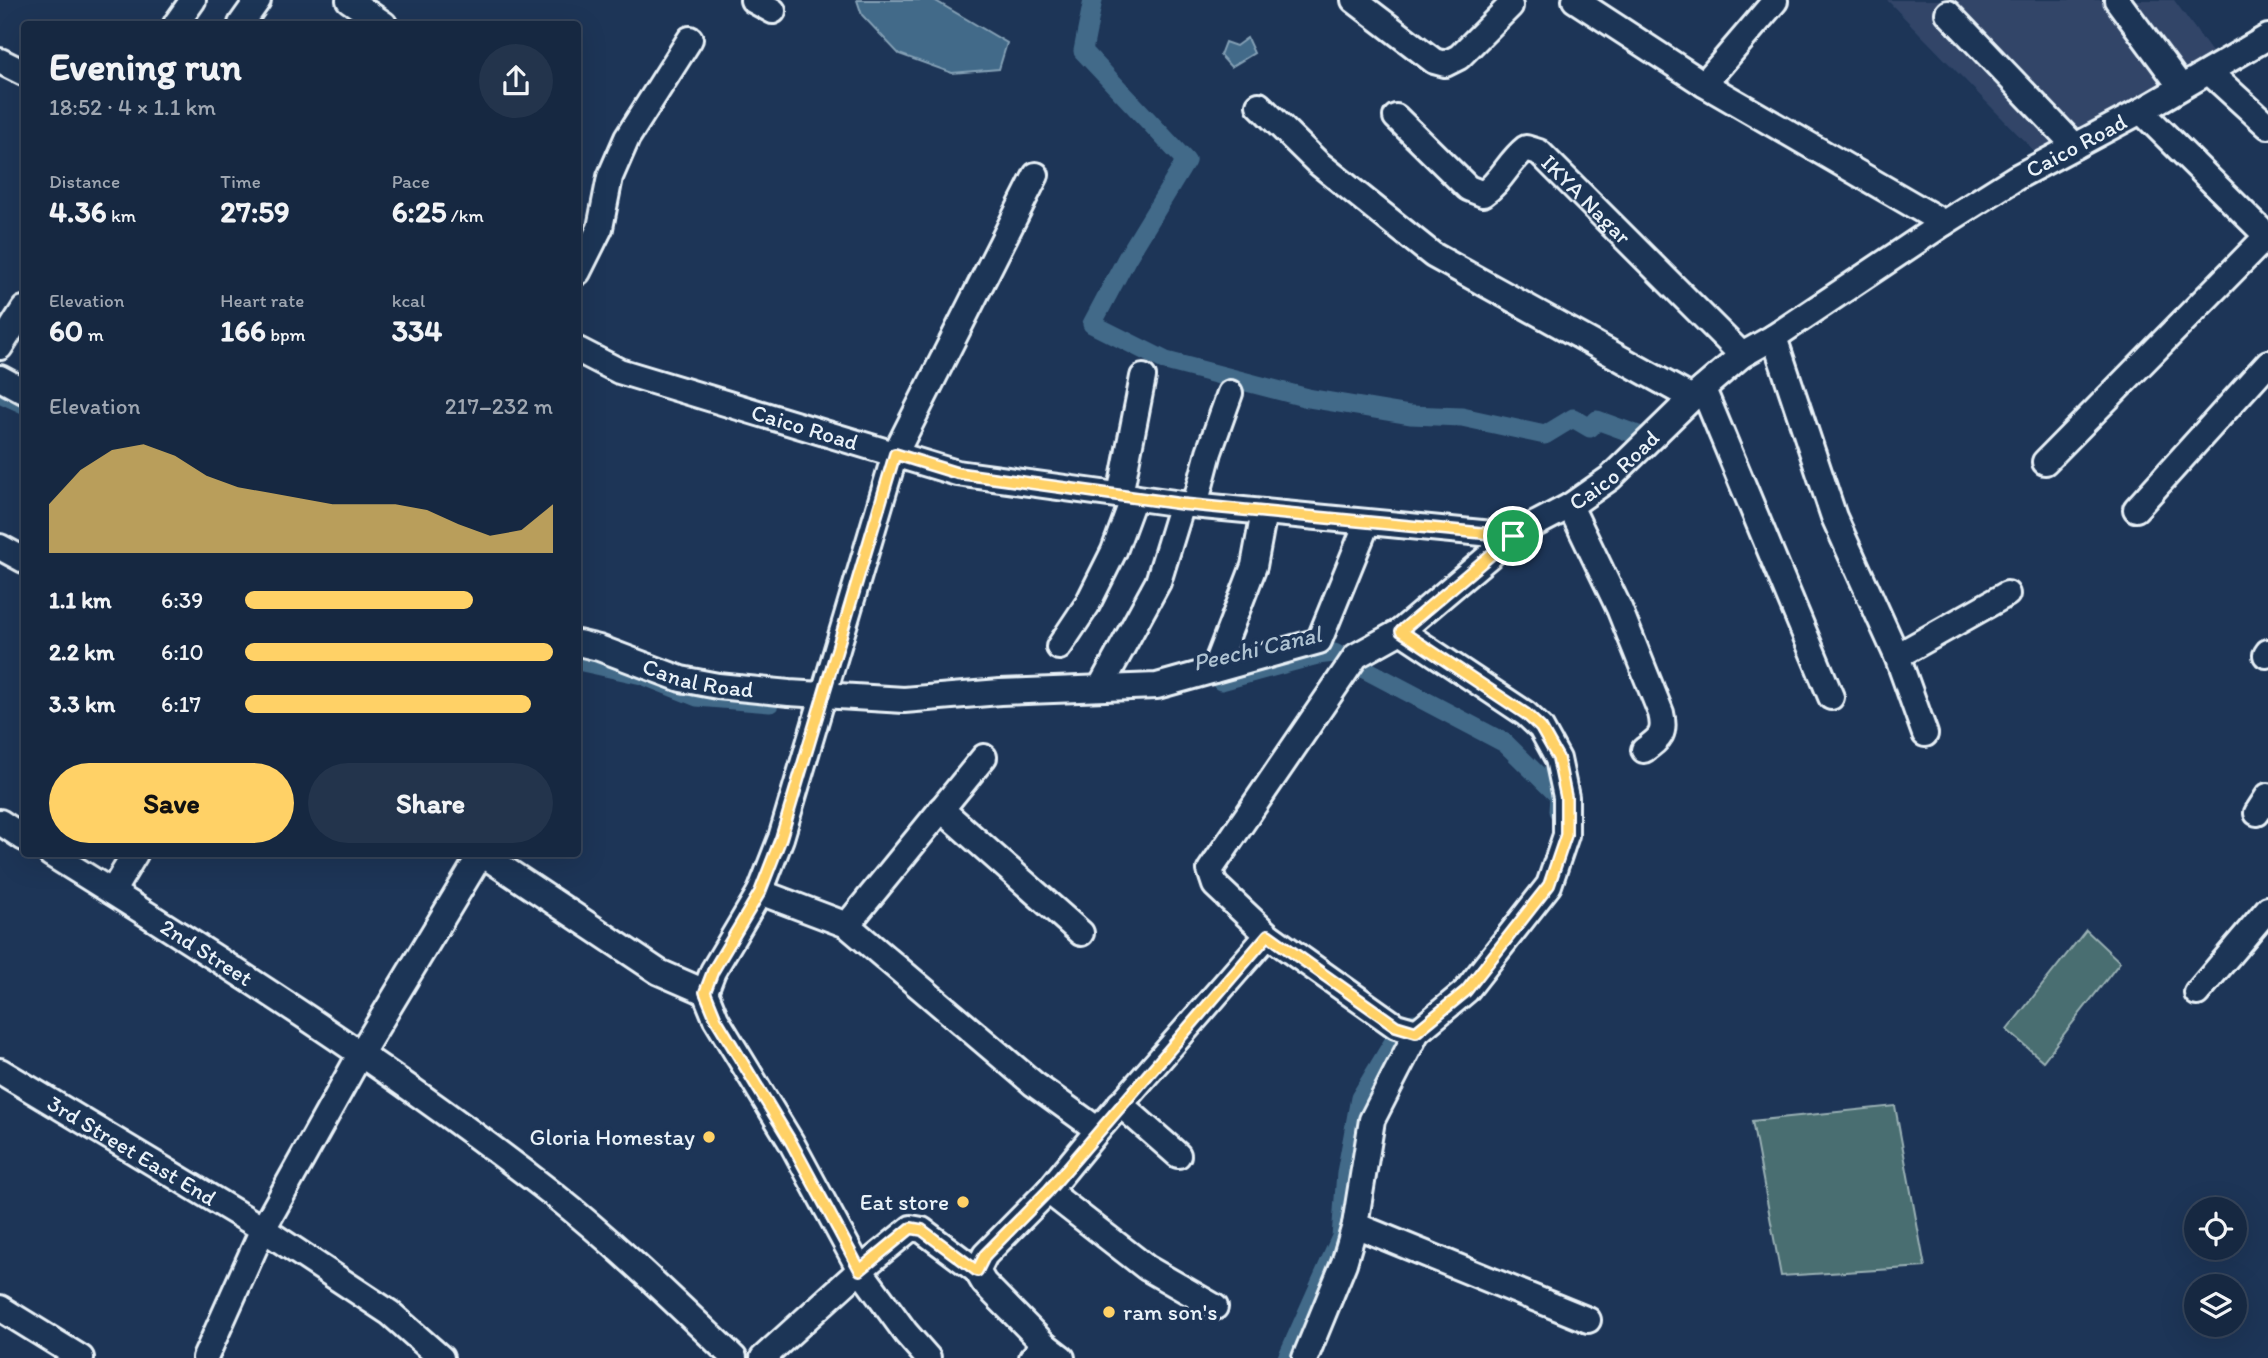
<!DOCTYPE html>
<html lang="en">
<head>
<meta charset="utf-8">
<style>
	body { margin:0; font-family:Itim,sans-serif; background:#23344c; color:#f1f3f6; height:100vh; display:flex; flex-direction:column; font-size:26px; white-space:nowrap }
	* { box-sizing:border-box; margin:0 }
	p { font-size:23px; color:#9ea6b1 }
	.icon { flex:none; width:38px; height:38px; fill:none; stroke:currentColor; stroke-width:2; stroke-linecap:round; stroke-linejoin:round }
	.map { position:relative; flex:1; overflow:hidden }
	.panel { position:absolute; left:21px; top:21px; width:560px; height:836px; display:flex; flex-direction:column; background:#162841; border-radius:7px; box-shadow:0 7px 28px #0002,0 0 0 2px #35445a }
	.panel>* { flex:none }
	.fabs { position:absolute; left:2184px; top:1197px; display:grid; gap:14px }
	.fabs a { display:grid; place-items:center; width:63px; height:63px; border-radius:50%; background:#162841; box-shadow:0 7px 28px #0002,0 0 0 2px #35445a; font-size:35px }
	.pin { position:absolute; display:grid; place-items:center; width:60px; height:60px; color:#fff; margin:-30px; border:4px solid #fff; border-radius:50%; box-shadow:0 2px 7px #0007 }
	.round { display:grid; place-items:center; flex:none; width:74px; height:74px; border-radius:37px; background:#23344c }
	.summary { display:flex; align-items:center; justify-content:space-between; height:119px; padding:0 28px }
	h1 { font-size:38px; font-weight:700; line-height:52px }
	.figures { display:grid; grid-template-columns:repeat(3,1fr); gap:10px; height:119px; padding:7px 28px }
	.figures div { display:grid; align-content:center }
	.figures b { font-size:30px; font-weight:700 }
	.figures small { font-size:19px; font-weight:400 }
	.figures p { font-size:19px }
	.chart { height:196px; padding:14px 28px }
	.chart p { display:flex; justify-content:space-between }
	.chart svg { width:100%; height:126px; margin-top:7px; fill:#ffd166; opacity:.7 }
	.action { display:flex; gap:14px; margin-top:auto; padding:14px 28px }
	.action a { flex:1; height:80px; border-radius:42px; background:#ffd166; color:#111; font-size:28px; font-weight:700; line-height:80px; text-align:center }
	.action a+a { background:#23344c; color:#f1f3f6 }
	ul { padding:0 28px; list-style:none; font-size:23px }
	li { display:grid; grid-template-columns:112px 84px 1fr; align-items:center; height:52px }
	li i { height:18px; border-radius:9px; background:#ffd166 }
	.map>svg:first-child { display:block }
	.built { fill:#304568 }
	.green { fill:#4a6e71; stroke:#99b0b4; stroke-width:2 }
	.water { fill:#426a89; stroke:#84a0b5; stroke-width:2 }
	.lines { fill:none; stroke-linecap:round; stroke-linejoin:round }
	.canal { stroke:#426a89; stroke-width:19 }
	.minor-casing { stroke:#e8f1f8; stroke-width:30 }
	.minor { stroke:#1d3557; stroke-width:24 }
	.route-casing { stroke:#fff; stroke-width:14 }
	.route { stroke:#ffd166; stroke-width:9 }
	.poi-dot { fill:#ffd166; stroke:#1d3557; stroke-width:2.5 }
	.labels { text-anchor:middle; dominant-baseline:central; stroke-width:7; stroke-linejoin:round; paint-order:stroke }
	.street-label { font-size:23px; fill:#e8f1f8; stroke:#1d3557 }
	.poi-label { font-size:23px; fill:#e8f1f8; stroke:#1d3557; text-anchor:end }
	.water-label { font-size:24px; font-style:italic; fill:#aec2d1; stroke:#1d3557 }
</style>
</head>
<body>
<div class="map">
<svg width="2268" height="1358" viewBox="0 0 2268 1358">
	<rect width="100%" height="100%" fill="#1d3557"/>
	<filter id="ink" filterUnits="userSpaceOnUse"><feTurbulence type="fractalNoise" baseFrequency=".0143" numOctaves="2"/><feDisplacementMap in="SourceGraphic" scale="14" xChannelSelector="R" yChannelSelector="G"/><feConvolveMatrix kernelMatrix="1 2 1 2 8 2 1 2 1" color-interpolation-filters="sRGB"/></filter>
	<g filter="url(#ink)">
		<path class="built" d="M 1887,0 L 2174,0 L 2217,59 L 2034,151 Z"/>
		<path class="green" d="M 2086,930 L 2120,962 L 2043,1061 L 2007,1030 Z
			M 1895,1106 L 1925,1267 L 1781,1276 L 1752,1121 Z"/>
		<path class="water" d="M 857,0 L 934,0 L 1007,43 L 999,69 L 952,73 L 899,54 L 862,15 Z
			M 1247,38 L 1254,53 L 1231,67 L 1220,55 L 1225,42 L 1236,46 Z"/>
		<g class="lines">
			<path class="canal" d="M 1093,0 L 1083,51 L 1186,161 L 1127,258 L 1092,324 L 1166,361 L 1308,398 L 1410,415 L 1462,417 L 1545,435 L 1573,418 L 1590,428 L 1597,420 L 1638,435
				M 0,393 L 24,404
				M 578,661 L 642,675 L 697,697 L 770,703
				M 1221,681 L 1317,655 L 1334,653 L 1505,743 L 1559,796 L 1558,811
				M 1287,1358 L 1341,1237 L 1346,1173 L 1360,1098 L 1394,1041 L 1414,1023"/>
			<defs>
				<g id="minor">
					<path d="M 349,0 L 384,24"/>
					<path d="M 753,0 L 773,11"/>
					<path d="M 1354,0 L 1434,61 L 1445,64 L 1459,57 L 1510,6"/>
					<path d="M 1575,0 L 1704,84 L 1944,223"/>
					<path d="M 2117,0 L 2181,87"/>
					<path d="M 1948,13 L 2075,146"/>
					<path d="M 176,24 L 193,0"/>
					<path d="M 241,24 L 258,0"/>
					<path d="M 0,61 L 24,73"/>
					<path d="M 2209,72 L 2268,126"/>
					<path d="M 1704,84 L 1775,1"/>
					<path d="M 1259,105 L 1317,162 L 1433,255 L 1692,398"/>
					<path d="M 2141,111 L 2268,237"/>
					<path id="s1" d="M 1396,117 L 1468,188 L 1483,194 C 1501,182 1509,161 1526,148 L 1539,152 L 1742,355"/>
					<path d="M 578,272 L 600,228 L 610,177 L 627,138 L 690,39"/>
					<path d="M 1774,337 L 1834,517 L 1897,656 L 1925,734"/>
					<path d="M 0,347 L 24,309"/>
					<path id="s2" d="M 578,350 L 619,371 L 957,473 L 1182,504 L 1513,536 L 1570,506 L 1610,478 L 1692,398 L 1742,355 L 1774,337 L 1944,223 L 2017,177 L 2141,111 L 2268,37"/>
					<path d="M 0,378 L 24,391"/>
					<path d="M 1703,389 L 1831,697"/>
					<path d="M 2045,462 L 2267,236"/>
					<path d="M 1120,495 L 1143,377"/>
					<path d="M 1195,505 L 1209,452 L 1230,393"/>
					<path d="M 1570,506 L 1619,608 L 1661,713 C 1666,734 1660,738 1644,750"/>
					<path d="M 2136,509 L 2268,363"/>
					<path d="M 0,547 L 24,560"/>
					<path id="s3" d="M 578,643 L 599,648 L 681,679 L 718,686 L 789,693 L 904,700 L 1000,692 L 1157,686 L 1319,641 L 1367,523"/>
					<path d="M 1059,647 L 1087,605 L 1114,551 L 1134,497"/>
					<path d="M 2266,655 L 2268,652"/>
					<path d="M 1897,656 L 2007,594"/>
					<path d="M 1214,670 L 1254,566 L 1264,512"/>
					<path d="M 1100,688 L 1158,582 L 1182,504"/>
					<path d="M 984,757 L 847,925 L 1034,1084 L 1098,1130 L 1268,935"/>
					<path d="M 941,809 L 1081,933"/>
					<path d="M 2257,813 L 2268,796"/>
					<path d="M 0,822 L 24,838"/>
					<path id="s4" d="M 51,854 C 223,961 394,1070 554,1195 C 617,1245 675,1302 734,1358"/>
					<path d="M 482,854 L 659,972 L 705,992 L 716,1019 L 791,1142 L 860,1270 L 763,1358"/>
					<path d="M 112,892 L 135,854"/>
					<path d="M 760,892 L 847,925"/>
					<path d="M 705,992 L 713,971 L 760,892 L 781,838 L 895,454 L 1036,175"/>
					<path d="M 2197,993 L 2268,909"/>
					<path d="M 1417,1032 L 1396,1026 L 1268,935 L 1215,885 L 1210,870 L 1356,656 L 1401,631 L 1513,536"/>
					<path id="s5" d="M 0,1071 L 263,1229 L 390,1313 L 441,1358"/>
					<path d="M 1120,1104 L 1178,1155"/>
					<path d="M 1048,1191 L 1147,1268 L 1215,1307"/>
					<path d="M 1355,1225 L 1588,1320"/>
					<path d="M 0,1308 L 81,1358"/>
					<path d="M 1045,1345 L 984,1283 L 977,1271 L 985,1255 L 1048,1191 L 1098,1130"/>
					<path d="M 205,1358 L 263,1229 L 361,1053 L 481,854"/>
					<path d="M 928,1358 L 906,1333 L 860,1270 L 911,1228 L 922,1230 L 977,1271"/>
					<path d="M 1032,1358 L 1045,1345 L 1062,1358"/>
					<path d="M 1305,1358 L 1344,1263 L 1355,1225 L 1372,1120 L 1417,1032 L 1466,991 L 1549,885 L 1566,835 L 1566,797 L 1558,759 L 1541,728 L 1526,714 L 1401,631"/>
				</g>
			</defs>
			<use href="#minor" class="minor-casing"/>
			<use href="#minor" class="minor"/>
		</g>
	</g>
	<g class="lines" filter="url(#ink)">
		<defs>
			<path id="route" d="M 895,454 L 957,473 L 1182,504 L 1513,536 L 1401,631 L 1526,714 L 1541,728 L 1558,758 L 1566,797 L 1566,835 L 1549,885 L 1466,991 L 1416,1032 L 1396,1026 L 1268,935 L 1048,1191 L 985,1255 L 977,1271 L 922,1230 L 911,1228 L 860,1270 L 791,1142 L 716,1019 L 705,992 L 713,971 L 760,892 L 781,838 Z"/>
		</defs>
		<use href="#route" class="route-casing"/>
		<use href="#route" class="route"/>
	</g>
	<g class="poi-dot">
		<circle cx="709" cy="1137" r="7"/>
		<circle cx="963" cy="1202" r="7"/>
		<circle cx="1109" cy="1312" r="7"/>
	</g>
	<g class="labels">
		<g class="street-label">
			<text stroke="none"><textPath href="#s2" startOffset="1647">Caico Road</textPath></text>
			<text stroke="none"><textPath href="#s1" startOffset="261">IKYA Nagar</textPath></text>
			<text stroke="none"><textPath href="#s2" startOffset="240">Caico Road</textPath></text>
			<text stroke="none"><textPath href="#s2" startOffset="1080">Caico Road</textPath></text>
			<text stroke="none"><textPath href="#s3" startOffset="126">Canal Road</textPath></text>
			<text stroke="none"><textPath href="#s4" startOffset="184">2nd Street</textPath></text>
			<text stroke="none"><textPath href="#s5" startOffset="154">3rd Street East End</textPath></text>
		</g>
		<g class="poi-label">
			<text x="695" y="1137">Gloria Homestay</text>
			<text x="949" y="1202">Eat store</text>
			<text x="1123" y="1312" text-anchor="start">ram son's</text>
		</g>
		<g class="water-label">
			<text transform="translate(1257 648) rotate(-13)">Peechi Canal</text>
		</g>
	</g>
</svg>
<div class="fabs">
<a><svg class="icon" aria-label="locate" viewBox="0 0 24 24"><circle cx="12" cy="12" r="6"/><path d="M12 2v4M12 18v4M2 12h4M18 12h4"/></svg></a>
<a><svg class="icon" aria-label="layers" viewBox="0 0 24 24"><path d="M12 4l9 5-9 5-9-5zM3 14l9 5 9-5"/></svg></a>
</div>
<div class="pin" style="left:1513px;top:536px;background:#1e9e55"><svg class="icon" aria-label="arrive" viewBox="0 0 24 24"><path d="M6 21V4h12l-3 4 3 4H6"/></svg></div>
<section class="panel">
<div class="summary"><div><h1>Evening run</h1><p>18:52 · 4 × 1.1 km</p></div><a class="round"><svg class="icon" aria-label="share" viewBox="0 0 24 24"><path d="M12 15V3M7 8l5-5 5 5M5 13v7h14v-7"/></svg></a></div>
<div class="figures">
<div><p>Distance</p><b>4.36<small> km</small></b></div>
<div><p>Time</p><b>27:59</b></div>
<div><p>Pace</p><b>6:25<small> /km</small></b></div>
</div>
<div class="figures">
<div><p>Elevation</p><b>60<small> m</small></b></div>
<div><p>Heart rate</p><b>166<small> bpm</small></b></div>
<div><p>kcal</p><b>334</b></div>
</div>
<div class="chart"><p><span>Elevation</span>217–232 m</p>
<svg viewBox="0 0 160 44" preserveAspectRatio="none"><path d="M0 44V27L10 15L20 8L30 6L40 10L50 17L60 21L70 23L80 25L90 27L100 27L110 27L120 29L130 34L140 38L150 36L160 27V44z"/></svg>
</div>
<ul>
<li><b>1.1 km</b>6:39<i style="width:74%"></i></li>
<li><b>2.2 km</b>6:10<i style="width:100%"></i></li>
<li><b>3.3 km</b>6:17<i style="width:93%"></i></li>
</ul>
<div class="action"><a>Save</a><a>Share</a></div>
</section>
</div>
</body>
</html>
